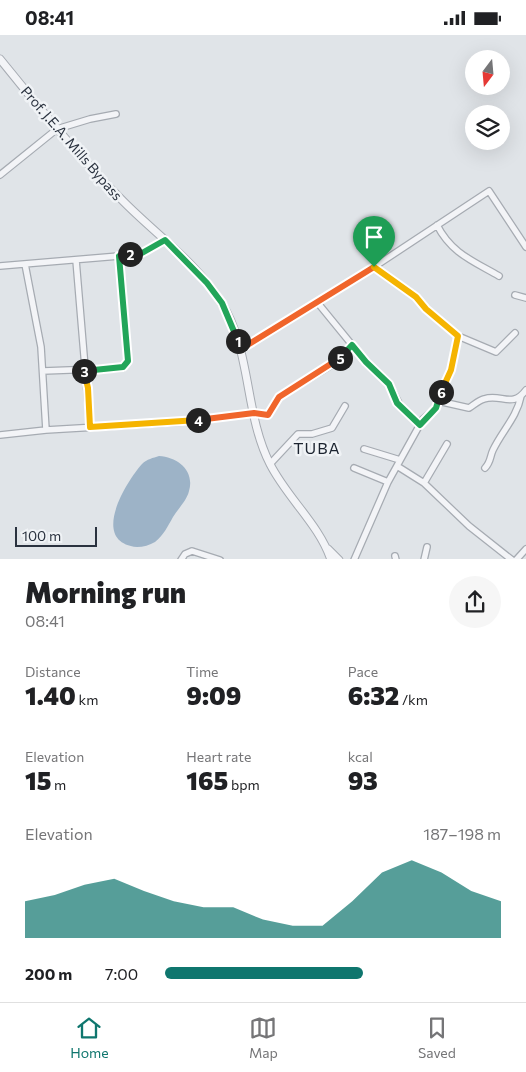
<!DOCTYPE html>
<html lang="en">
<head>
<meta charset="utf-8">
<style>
	body { margin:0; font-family:Commissioner,sans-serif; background:#f6f6f6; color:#202124; height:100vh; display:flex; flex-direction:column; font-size:19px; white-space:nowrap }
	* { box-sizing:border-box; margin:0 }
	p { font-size:16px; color:#757577 }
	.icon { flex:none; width:28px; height:28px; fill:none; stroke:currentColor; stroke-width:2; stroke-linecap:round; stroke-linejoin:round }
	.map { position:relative; height:524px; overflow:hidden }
	.side { display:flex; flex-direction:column; background:#fff; flex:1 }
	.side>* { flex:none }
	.needle { width:32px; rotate:196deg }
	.controls { position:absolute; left:465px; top:15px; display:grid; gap:10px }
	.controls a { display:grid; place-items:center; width:45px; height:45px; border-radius:50%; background:#fff; box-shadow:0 5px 20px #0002; font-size:25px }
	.scale { position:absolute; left:15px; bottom:12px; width:82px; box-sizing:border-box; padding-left:5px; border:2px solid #2a323f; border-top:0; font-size:14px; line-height:18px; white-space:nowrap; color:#2a323f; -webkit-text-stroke:4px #f0f3f6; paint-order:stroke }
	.pin { position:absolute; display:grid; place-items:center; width:42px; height:42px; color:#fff; margin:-51px -21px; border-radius:50% 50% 50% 0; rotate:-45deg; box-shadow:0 0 5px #0007 }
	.pin .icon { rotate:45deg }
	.km { position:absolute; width:25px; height:25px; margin:-12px; border-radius:50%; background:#222; color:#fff; font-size:14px; line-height:25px; text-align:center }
	.round { display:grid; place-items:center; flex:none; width:52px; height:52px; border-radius:26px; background:#f6f6f6 }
	.overview { display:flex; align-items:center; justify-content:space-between; height:85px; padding:0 25px }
	h1 { font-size:28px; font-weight:800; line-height:38px }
	.stats { display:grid; grid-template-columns:repeat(3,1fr); gap:8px; height:85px; padding:5px 25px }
	.stats div { display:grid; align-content:center }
	.stats b { font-size:25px; font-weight:800 }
	.stats small { font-size:14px; font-weight:400 }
	.stats p { font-size:14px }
	.chart { height:140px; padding:10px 25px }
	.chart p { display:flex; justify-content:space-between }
	.chart svg { width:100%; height:90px; margin-top:5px; fill:#0f766e; opacity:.7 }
	ul { padding:0 25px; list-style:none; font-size:16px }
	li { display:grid; grid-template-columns:80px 60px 1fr; align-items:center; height:38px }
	li i { height:12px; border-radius:6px; background:#0f766e }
	.status { display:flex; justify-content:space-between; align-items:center; height:35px; padding:0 25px; background:#fff; direction:ltr }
	.status svg { height:14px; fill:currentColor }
	.dock { display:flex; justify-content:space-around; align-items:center; height:70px; border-top:1px solid #e0e0e0; background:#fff; font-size:14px; color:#757577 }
	.dock a { display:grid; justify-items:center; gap:2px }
	.dock .active { color:#0f766e }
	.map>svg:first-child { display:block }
	.water { fill:#9db3c7 }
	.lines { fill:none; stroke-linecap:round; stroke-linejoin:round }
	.minor-casing { stroke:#a6abb2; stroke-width:8 }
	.tertiary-casing { stroke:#a6abb2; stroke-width:9 }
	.minor { stroke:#f3f4f7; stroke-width:5.5 }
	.tertiary { stroke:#f3f4f7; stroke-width:7 }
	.split-1-casing { stroke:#fff; stroke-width:10 }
	.split-2-casing { stroke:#fff; stroke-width:10 }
	.split-3-casing { stroke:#fff; stroke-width:10 }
	.split-4-casing { stroke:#fff; stroke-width:10 }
	.split-5-casing { stroke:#fff; stroke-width:10 }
	.split-6-casing { stroke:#fff; stroke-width:10 }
	.split-7-casing { stroke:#fff; stroke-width:10 }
	.split-1 { stroke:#f0652b; stroke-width:6 }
	.split-2 { stroke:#22a559; stroke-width:6 }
	.split-3 { stroke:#22a559; stroke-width:6 }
	.split-4 { stroke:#f5b400; stroke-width:6 }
	.split-5 { stroke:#f0652b; stroke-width:6 }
	.split-6 { stroke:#22a559; stroke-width:6 }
	.split-7 { stroke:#f5b400; stroke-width:6 }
	.labels { text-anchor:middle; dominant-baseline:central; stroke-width:5; stroke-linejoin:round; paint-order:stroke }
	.street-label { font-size:14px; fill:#2a323f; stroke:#f0f3f6 }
	.quarter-label { font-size:16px; letter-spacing:1px; fill:#1c2430; stroke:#f0f3f6 }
</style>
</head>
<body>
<div class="status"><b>08:41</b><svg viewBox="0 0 49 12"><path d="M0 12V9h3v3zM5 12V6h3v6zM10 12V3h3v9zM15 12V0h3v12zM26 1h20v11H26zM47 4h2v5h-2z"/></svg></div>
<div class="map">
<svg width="526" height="525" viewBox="0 0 526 525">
	<rect width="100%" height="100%" fill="#e0e4e8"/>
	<path class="water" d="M 159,421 C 178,422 195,436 189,456 C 187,465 178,474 173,482 C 168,491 163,501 155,507 C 150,510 143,512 137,512 C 89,507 126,447 142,429 C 147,424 153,423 159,421 Z"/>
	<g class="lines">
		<defs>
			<path id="minor" d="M 0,140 L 57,94 L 90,84 L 116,79
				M 437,190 C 451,218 473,226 499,241
				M 76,225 L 90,392
				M 25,229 L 41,312 L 46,395
				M 0,231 L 119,221 L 142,218 L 165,205
				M 515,260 L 526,263
				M 317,267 L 366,327 L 389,349 L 401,372 L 419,390
				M 458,301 L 496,317 L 515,298
				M 241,314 L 374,232 L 489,156 L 526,212
				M 43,336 L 123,333 L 128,326 L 119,221
				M 438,366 L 469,373 C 474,370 479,365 484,364 C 501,358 512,374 526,355
				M 0,400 L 46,395 L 182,387 L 254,378 L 268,380 L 279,362 L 333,329 L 352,310
				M 364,414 L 400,425
				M 270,429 L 298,399 L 312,399 L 332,393 L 345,371
				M 397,431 L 424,448 L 469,491 L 512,525
				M 354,433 L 388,447
				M 485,433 C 491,427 490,421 493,415 C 502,396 517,382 521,361
				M 424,448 L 447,409
				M 395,521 L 396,525
				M 181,525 L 185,519 L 192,516 L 220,525
				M 354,525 L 388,447 L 423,384 L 436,373 L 451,335 L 458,301 L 426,274 L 416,262 L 374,232
				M 424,525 L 427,512
				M 516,525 L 526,514"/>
			<path id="tertiary" d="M 0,24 C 39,72 77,120 121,164 C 154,198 195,226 221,267 C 252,316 244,378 270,429 C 287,463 319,489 331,525
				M 328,514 L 339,525"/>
		</defs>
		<use href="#minor" class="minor-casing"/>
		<use href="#tertiary" class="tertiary-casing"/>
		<use href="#minor" class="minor"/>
		<use href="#tertiary" class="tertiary"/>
	</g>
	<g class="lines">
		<defs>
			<path id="split-1" d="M 238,306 L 241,314 L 374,232"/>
			<path id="split-2" d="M 130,219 L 142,218 L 165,205 L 207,248 L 222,268 L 238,306"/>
			<path id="split-3" d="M 84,336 L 123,332 L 128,326 L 119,221 L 130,219"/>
			<path id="split-4" d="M 84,336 L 88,353 L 90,392 L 198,385"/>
			<path id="split-5" d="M 198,385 L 254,378 L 268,380 L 279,362 L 340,323"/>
			<path id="split-6" d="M 340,323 L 352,310 L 366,327 L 389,349 L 397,368 L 420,390 L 436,373 L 441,357"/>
			<path id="split-7" d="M 374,232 L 416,262 L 426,274 L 458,301 L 451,335 L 441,357"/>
		</defs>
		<use href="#split-1" class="split-1-casing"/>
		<use href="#split-2" class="split-2-casing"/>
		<use href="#split-3" class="split-3-casing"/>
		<use href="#split-4" class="split-4-casing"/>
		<use href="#split-5" class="split-5-casing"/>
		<use href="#split-6" class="split-6-casing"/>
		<use href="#split-7" class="split-7-casing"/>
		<use href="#split-1" class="split-1"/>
		<use href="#split-2" class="split-2"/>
		<use href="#split-3" class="split-3"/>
		<use href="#split-4" class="split-4"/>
		<use href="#split-5" class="split-5"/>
		<use href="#split-6" class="split-6"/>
		<use href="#split-7" class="split-7"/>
	</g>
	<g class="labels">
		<g class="street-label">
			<text transform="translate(72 108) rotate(49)">Prof. J.E.A. Mills Bypass</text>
		</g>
		<g class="quarter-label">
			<text x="317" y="412">TUBA</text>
		</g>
	</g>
</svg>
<div class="controls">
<a><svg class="needle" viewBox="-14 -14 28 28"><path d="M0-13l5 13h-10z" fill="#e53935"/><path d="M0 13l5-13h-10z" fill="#757577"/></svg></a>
<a><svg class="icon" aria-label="layers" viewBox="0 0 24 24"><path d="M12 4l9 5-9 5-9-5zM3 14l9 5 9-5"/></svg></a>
</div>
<div class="scale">100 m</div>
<div class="pin" style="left:374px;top:232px;background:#1e9e55"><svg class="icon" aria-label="arrive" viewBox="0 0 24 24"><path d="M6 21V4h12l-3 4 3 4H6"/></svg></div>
<b class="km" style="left:238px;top:306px">1</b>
<b class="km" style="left:130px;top:219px">2</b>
<b class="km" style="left:84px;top:336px">3</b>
<b class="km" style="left:198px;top:385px">4</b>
<b class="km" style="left:340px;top:323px">5</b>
<b class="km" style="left:441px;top:357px">6</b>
</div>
<section class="side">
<div class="overview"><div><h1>Morning run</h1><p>08:41</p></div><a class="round"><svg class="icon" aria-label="share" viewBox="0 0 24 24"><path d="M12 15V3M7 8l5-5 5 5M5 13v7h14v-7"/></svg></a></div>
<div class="stats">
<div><p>Distance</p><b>1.40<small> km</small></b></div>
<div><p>Time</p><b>9:09</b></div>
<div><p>Pace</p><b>6:32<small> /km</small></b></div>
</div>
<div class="stats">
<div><p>Elevation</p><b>15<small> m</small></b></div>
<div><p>Heart rate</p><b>165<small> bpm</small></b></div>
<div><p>kcal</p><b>93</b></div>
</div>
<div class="chart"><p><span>Elevation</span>187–198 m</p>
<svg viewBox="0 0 160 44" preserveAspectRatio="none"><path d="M0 44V26L10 23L20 18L30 15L40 21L50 26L60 29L70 29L80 35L90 38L100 38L110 26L120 12L130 6L140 12L150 21L160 26V44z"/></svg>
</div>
<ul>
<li><b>200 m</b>7:00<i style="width:59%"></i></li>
</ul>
</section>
<nav class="dock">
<a class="active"><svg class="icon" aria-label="home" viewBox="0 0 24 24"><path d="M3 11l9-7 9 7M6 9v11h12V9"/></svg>Home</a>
<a><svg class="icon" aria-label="map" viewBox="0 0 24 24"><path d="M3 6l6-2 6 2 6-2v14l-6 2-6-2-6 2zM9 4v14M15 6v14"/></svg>Map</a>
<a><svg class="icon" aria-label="saved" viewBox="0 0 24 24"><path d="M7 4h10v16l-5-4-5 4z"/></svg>Saved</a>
</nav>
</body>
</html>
